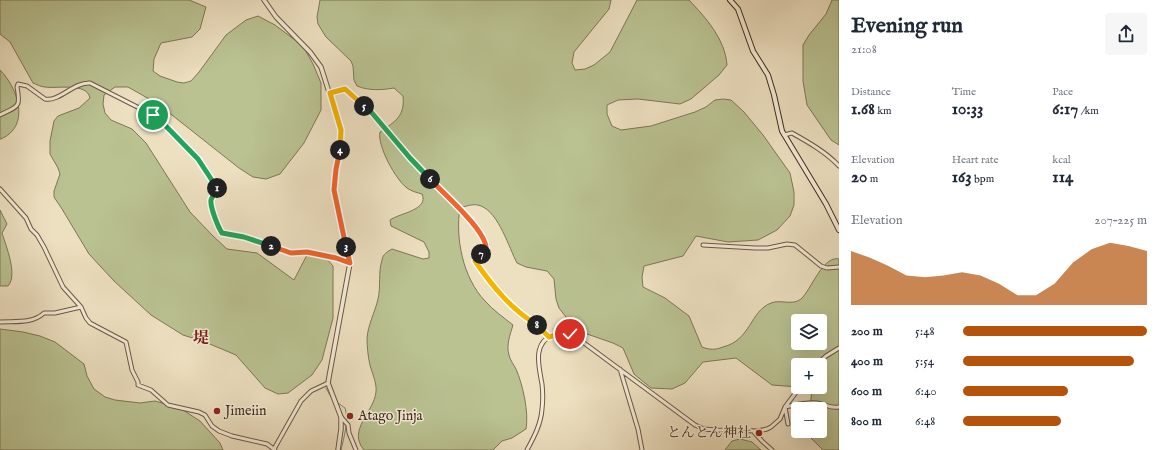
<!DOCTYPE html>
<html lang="en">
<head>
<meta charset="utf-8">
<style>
	body { margin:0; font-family:"IM FELL English","Noto Serif JP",serif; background:#f6f6f7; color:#1f2937; height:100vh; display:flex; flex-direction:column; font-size:15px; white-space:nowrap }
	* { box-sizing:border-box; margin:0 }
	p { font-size:13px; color:#747a83 }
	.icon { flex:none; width:22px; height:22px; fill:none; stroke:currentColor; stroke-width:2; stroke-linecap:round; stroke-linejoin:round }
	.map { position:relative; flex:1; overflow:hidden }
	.panel { display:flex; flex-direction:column; background:#fff; width:320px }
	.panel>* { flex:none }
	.tools { position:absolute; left:791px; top:314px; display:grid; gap:8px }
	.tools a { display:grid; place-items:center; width:36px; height:36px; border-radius:4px; background:#fff; box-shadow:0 4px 16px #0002; font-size:20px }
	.pin { position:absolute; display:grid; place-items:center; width:34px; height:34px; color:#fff; margin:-17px; border:2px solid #fff; border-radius:50%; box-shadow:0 1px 4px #0007 }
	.km { position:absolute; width:20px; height:20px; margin:-10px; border-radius:50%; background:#222; color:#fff; font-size:11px; line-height:20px; text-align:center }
	.round { display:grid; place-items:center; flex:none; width:42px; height:42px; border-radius:4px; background:#f6f6f7 }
	.summary { display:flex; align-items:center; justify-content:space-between; height:68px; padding:0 12px }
	h1 { font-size:22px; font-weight:800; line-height:30px }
	.figures { display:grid; grid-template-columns:repeat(3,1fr); gap:6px; height:68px; padding:4px 12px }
	.figures div { display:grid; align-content:center }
	.figures b { font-size:17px; font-weight:800 }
	.figures small { font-size:11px; font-weight:400 }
	.figures p { font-size:11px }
	.chart { height:112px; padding:8px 12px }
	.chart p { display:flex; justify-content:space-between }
	.chart svg { width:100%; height:72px; margin-top:4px; fill:#b45309; opacity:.7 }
	ul { padding:0 12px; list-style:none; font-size:13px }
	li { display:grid; grid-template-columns:64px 48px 1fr; align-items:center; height:30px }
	li i { height:10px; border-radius:5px; background:#b45309 }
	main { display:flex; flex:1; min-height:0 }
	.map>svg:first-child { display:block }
	.green { fill:#bac292; stroke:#7e7656; fill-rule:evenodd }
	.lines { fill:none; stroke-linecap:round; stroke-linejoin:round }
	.stream { stroke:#778372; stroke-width:1 }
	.minor-casing { stroke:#6c5844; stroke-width:5 }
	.tertiary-casing { stroke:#6c5844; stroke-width:5.5 }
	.secondary-casing { stroke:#412b1b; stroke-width:6 }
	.minor { stroke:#f3ebd7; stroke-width:3 }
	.tertiary { stroke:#f3ebd7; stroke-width:3.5 }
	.secondary { stroke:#f3ebd7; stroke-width:4 }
	.split-1-casing { stroke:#fff; stroke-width:8 }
	.split-2-casing { stroke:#fff; stroke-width:8 }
	.split-3-casing { stroke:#fff; stroke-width:8 }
	.split-4-casing { stroke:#fff; stroke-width:8 }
	.split-5-casing { stroke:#fff; stroke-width:8 }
	.split-6-casing { stroke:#fff; stroke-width:8 }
	.split-7-casing { stroke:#fff; stroke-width:8 }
	.split-8-casing { stroke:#fff; stroke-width:8 }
	.split-9-casing { stroke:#fff; stroke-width:8 }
	.split-1 { stroke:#22a559; stroke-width:5 }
	.split-2 { stroke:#22a559; stroke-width:5 }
	.split-3 { stroke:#f0652b; stroke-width:5 }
	.split-4 { stroke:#f0652b; stroke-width:5 }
	.split-5 { stroke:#f5b400; stroke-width:5 }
	.split-6 { stroke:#22a559; stroke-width:5 }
	.split-7 { stroke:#f0652b; stroke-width:5 }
	.split-8 { stroke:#f5b400; stroke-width:5 }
	.split-9 { stroke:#f5b400; stroke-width:5 }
	.poi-dot { fill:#8f2418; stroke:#f3ebd7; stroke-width:1.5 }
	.labels { text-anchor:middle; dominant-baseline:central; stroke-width:3; stroke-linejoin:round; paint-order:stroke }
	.poi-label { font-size:14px; fill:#412b1b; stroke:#f3ebd7; text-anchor:start }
	.quarter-label { font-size:16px; font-weight:bold; fill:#7a1f14; stroke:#f3ebd7 }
</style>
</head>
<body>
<main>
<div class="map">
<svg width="839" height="450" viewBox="0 0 839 450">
	<rect width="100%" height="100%" fill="#ede0c1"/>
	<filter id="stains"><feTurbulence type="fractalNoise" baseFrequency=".005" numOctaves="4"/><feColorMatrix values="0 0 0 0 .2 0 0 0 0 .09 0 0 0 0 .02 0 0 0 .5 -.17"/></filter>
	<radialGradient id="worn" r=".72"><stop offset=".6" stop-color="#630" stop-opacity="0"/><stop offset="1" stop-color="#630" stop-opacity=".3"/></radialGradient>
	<path class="green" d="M 0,0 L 189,0 L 206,7 L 200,29 L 192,37 L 161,43 L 154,59 L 153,71 L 160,76 L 177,82 L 184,83 L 191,81 L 199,72 L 226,35 L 246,20 L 258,16 L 275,25 L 303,46 L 313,64 L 321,83 L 321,110 L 304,143 L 280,174 L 266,179 L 253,177 L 239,168 L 158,104 L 128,87 L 115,87 L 104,95 L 103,104 L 105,113 L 111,120 L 132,129 L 146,143 L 190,212 L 213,236 L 227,249 L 257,253 L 294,280 L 308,253 L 326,258 L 333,266 L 333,318 L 322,360 L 312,375 L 288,393 L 278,394 L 265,388 L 236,355 L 205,342 L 183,335 L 151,315 L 114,281 L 89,254 L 62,209 L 54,197 L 54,191 L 60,174 L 58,168 L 50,154 L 50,141 L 54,121 L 58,116 L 79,108 L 90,98 C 87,82 56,89 45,87 C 41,87 36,84 33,83 L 10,42 L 0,34 Z
		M 320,0 L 611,0 L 609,9 L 574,52 L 572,63 L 575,70 L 585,69 L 594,65 L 610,52 L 637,0 L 689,0 C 706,18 725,39 727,65 L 719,75 L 691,99 L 680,104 L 638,99 L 618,100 L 607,105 L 607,114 L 612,126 L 621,130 L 651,126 L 695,112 L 706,107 L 715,100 L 723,99 L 731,100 L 744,112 L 763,135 L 790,173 L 794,192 L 794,205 L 790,216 L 777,230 L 758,240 L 728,242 L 696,236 L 683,256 L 644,266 L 642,277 L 643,287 L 665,298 L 689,316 L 702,347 C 710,350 715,350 723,347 C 751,340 750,311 771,303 C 780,299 792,306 801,299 C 811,290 823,255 839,259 L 839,450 L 823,450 L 807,434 L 807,431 L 820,431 L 820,409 L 810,409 L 812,388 L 772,385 L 736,358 L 703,362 L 685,383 L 672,389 L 651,388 L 634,374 L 623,348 L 613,343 L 587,334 L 566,317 L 559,308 L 556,299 L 554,279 L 547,271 L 526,267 L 517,263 C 509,248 499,213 481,206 C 474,203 467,206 460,208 C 455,238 463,278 485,301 C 493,310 503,317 513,325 C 510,335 506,345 509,355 C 510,360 514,365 516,369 C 523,385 529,413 526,429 L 512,438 L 502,441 L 493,450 L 364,450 C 347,430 374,412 376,392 C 377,383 372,373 370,365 C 368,357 367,346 367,338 C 368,325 375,312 378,299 C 381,287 378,272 382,260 C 383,254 387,252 392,249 L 423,259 L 429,258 L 429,252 L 424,242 L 391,226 L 390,220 C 400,213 429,210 422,194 C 418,193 411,191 407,188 C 396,180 377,146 380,132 C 396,121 405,116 403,96 L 394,88 C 382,90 369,91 357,86 L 354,80 L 353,66 L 351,61 L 326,37 L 318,24 L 317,17 ZM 798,321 L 820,321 L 820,343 L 798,343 ZM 798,365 L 820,365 L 820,387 L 798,387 Z
		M 832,0 L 839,0 L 839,145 L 831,140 L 807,105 L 803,81 L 803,45 L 809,35 L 826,14 Z
		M 0,70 C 18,88 31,126 1,139 L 0,139 Z
		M 0,210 L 7,224 L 2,233 C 6,246 18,275 8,286 L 0,286 Z
		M 0,329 L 23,332 L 40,336 L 55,342 L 84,364 L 87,376 L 94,389 L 105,397 L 115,400 L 140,403 L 155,401 L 180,408 L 200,421 L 220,443 L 223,450 L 0,450 Z
		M 740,439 L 752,442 L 761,450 L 725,450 L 732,441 Z"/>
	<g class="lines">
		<path class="stream" d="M 326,388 L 331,397
			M 338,403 L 345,408 C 349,420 344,437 341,450"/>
		<defs>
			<path id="minor" d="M 330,93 L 345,89 L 372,113 L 410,158 L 472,222 L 484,239 L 487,245 L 486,249 L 475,261 C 483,272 490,284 499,294 C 514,311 533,321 549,337
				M 0,115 C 18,106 21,108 17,87 L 18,84 L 27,86 L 45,99 C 59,102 74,82 90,83 L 157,117 L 198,159 L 218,187 C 216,192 213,195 211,199 C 209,206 218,227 222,233 L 244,237 L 291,253 L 307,252 L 336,258 L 350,263
				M 784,135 L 792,133 C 808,142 826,152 839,166
				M 0,189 L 26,218 L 31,229 L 37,235 L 44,247 L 63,287 L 81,307 L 86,318 L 90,323 L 126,342 L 132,370 L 138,382 L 138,385 L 151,390 L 168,405 L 199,412 L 205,415 L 212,426 L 219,431 L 232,436 L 267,444 L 275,450
				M 703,245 L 755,248 L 768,248 L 787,244 L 795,245 L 821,266 L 827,268 L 839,267
				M 0,322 C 16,321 32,324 44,313 L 55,313 L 81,307
				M 816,365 L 826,356 L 839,348
				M 620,369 L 638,429 L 642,450
				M 785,407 C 795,405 806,402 817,403 C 825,404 831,409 839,407
				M 785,407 L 788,424
				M 341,417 L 348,425 L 349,433 L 356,450
				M 753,431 L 762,441 L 772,450
				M 274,449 L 301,401 L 311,391 L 328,383
				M 527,450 C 534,437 541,424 542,409 C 543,401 543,393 542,384 C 539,367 532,343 553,335 C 563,331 571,334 580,340 L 695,425 L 704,429 L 716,430 L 758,431 L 767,429 L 771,427 L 780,419 L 785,407 L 800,387"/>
			<path id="tertiary" d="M 264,0 L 276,17 L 310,52 L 321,67 L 341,130 L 341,143 L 336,169 L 334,190 L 350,263 L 329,377 L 328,383 L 341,417 L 341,429 L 338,450"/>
			<path id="secondary" d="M 730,0 L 738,9 L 753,51 L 768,75 L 774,95 L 782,131 L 826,204 L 839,230"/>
		</defs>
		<use href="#minor" class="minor-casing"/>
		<use href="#tertiary" class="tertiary-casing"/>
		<use href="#secondary" class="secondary-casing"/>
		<use href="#minor" class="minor"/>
		<use href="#tertiary" class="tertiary"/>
		<use href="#secondary" class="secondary"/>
	</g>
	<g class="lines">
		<defs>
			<path id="split-1" d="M 153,115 L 157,117 L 198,159 L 217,188"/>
			<path id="split-2" d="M 217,188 C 216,193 212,196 211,200 C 210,207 218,227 222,233 L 244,237 L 271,246"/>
			<path id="split-3" d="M 271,246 L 291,253 L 307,252 L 336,258 L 350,263 L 346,247"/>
			<path id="split-4" d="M 340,150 L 336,169 L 334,190 L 346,247"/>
			<path id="split-5" d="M 340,150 L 341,130 L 330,93 L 345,89 L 364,106"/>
			<path id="split-6" d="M 364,106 L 372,113 L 410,158 L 430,179"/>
			<path id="split-7" d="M 430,179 C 443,193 487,231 486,249 L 481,254"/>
			<path id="split-8" d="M 481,254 L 475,261 C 493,287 510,308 537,325"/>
			<path id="split-9" d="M 537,325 L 549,337 L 559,334 L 570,334"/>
		</defs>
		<use href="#split-1" class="split-1-casing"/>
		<use href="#split-2" class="split-2-casing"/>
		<use href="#split-3" class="split-3-casing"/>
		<use href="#split-4" class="split-4-casing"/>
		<use href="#split-5" class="split-5-casing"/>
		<use href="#split-6" class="split-6-casing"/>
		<use href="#split-7" class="split-7-casing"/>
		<use href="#split-8" class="split-8-casing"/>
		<use href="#split-9" class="split-9-casing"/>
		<use href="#split-1" class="split-1"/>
		<use href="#split-2" class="split-2"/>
		<use href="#split-3" class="split-3"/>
		<use href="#split-4" class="split-4"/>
		<use href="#split-5" class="split-5"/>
		<use href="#split-6" class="split-6"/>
		<use href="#split-7" class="split-7"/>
		<use href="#split-8" class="split-8"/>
		<use href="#split-9" class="split-9"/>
	</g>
	<g class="poi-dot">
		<circle cx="217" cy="411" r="4"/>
		<circle cx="350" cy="416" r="4"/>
		<circle cx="759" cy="433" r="4"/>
	</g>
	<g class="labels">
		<g class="poi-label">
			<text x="225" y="411">Jimeiin</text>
			<text x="358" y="416">Atago Jinja</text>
			<text x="751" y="433" text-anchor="end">とんとん神社</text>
		</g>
		<g class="quarter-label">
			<text x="201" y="339">堤</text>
		</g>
	</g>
	<rect width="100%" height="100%" filter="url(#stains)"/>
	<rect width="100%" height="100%" fill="url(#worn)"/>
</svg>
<div class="tools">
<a><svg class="icon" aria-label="layers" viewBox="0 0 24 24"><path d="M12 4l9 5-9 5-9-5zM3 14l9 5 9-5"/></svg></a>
<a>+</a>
<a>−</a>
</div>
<div class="pin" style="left:153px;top:115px;background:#1e9e55"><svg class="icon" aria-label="arrive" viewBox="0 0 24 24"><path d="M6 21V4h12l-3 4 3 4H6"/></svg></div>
<div class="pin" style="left:570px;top:334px;background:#d93025"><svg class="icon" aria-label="check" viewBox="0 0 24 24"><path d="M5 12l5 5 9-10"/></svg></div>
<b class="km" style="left:217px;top:188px">1</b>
<b class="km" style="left:271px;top:246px">2</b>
<b class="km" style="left:346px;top:247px">3</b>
<b class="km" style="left:340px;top:150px">4</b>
<b class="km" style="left:364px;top:106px">5</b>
<b class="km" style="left:430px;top:179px">6</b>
<b class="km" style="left:481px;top:254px">7</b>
<b class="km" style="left:537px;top:325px">8</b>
</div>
<section class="panel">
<div class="summary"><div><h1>Evening run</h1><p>21:08</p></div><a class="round"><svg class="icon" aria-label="share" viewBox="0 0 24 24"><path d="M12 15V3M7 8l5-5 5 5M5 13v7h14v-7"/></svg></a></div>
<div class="figures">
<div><p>Distance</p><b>1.68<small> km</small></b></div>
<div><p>Time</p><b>10:33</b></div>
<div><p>Pace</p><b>6:17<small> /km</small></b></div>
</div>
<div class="figures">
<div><p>Elevation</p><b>20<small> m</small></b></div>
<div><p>Heart rate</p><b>163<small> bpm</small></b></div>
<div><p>kcal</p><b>114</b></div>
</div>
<div class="chart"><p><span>Elevation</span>207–225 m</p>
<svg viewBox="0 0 160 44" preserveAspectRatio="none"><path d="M0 44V11L10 15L20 20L30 26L40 27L50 26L60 24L70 26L80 31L90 38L100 38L110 31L120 18L130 10L140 6L150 8L160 11V44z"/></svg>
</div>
<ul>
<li><b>200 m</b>5:48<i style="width:100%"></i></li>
<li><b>400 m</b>5:54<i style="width:93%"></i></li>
<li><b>600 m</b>6:40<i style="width:57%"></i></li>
<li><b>800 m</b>6:48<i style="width:53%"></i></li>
</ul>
</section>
</main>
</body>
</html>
